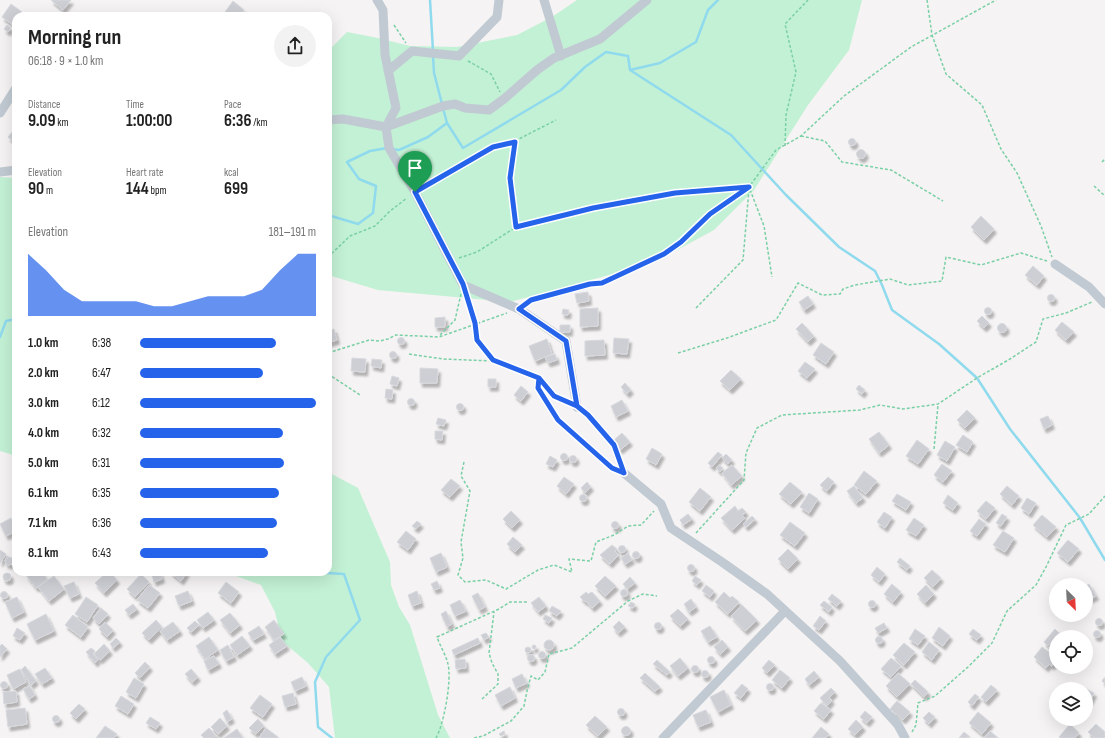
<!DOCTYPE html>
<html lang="en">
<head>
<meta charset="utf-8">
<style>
	body { margin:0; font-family:"Sofia Sans Condensed",sans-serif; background:#f2f2f2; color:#222; height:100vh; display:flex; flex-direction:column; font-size:15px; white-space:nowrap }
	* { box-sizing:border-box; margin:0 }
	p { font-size:13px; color:#767676 }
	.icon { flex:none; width:22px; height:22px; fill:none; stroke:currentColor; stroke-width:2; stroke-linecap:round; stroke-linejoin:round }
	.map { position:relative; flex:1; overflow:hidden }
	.sheet { position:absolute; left:12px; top:12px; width:320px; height:564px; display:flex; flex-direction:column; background:#fff; border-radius:12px; box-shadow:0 4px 16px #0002 }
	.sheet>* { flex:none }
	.needle { width:26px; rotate:156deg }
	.tools { position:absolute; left:1049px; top:578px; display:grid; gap:8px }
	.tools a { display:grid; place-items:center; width:44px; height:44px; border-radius:50%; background:#fff; box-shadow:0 4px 16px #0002; font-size:20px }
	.pin { position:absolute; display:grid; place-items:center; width:34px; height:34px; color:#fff; margin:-41px -17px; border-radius:50% 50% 50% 0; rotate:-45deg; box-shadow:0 0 4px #0007 }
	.pin .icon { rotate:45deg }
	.round { display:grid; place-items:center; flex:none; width:42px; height:42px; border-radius:21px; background:#f2f2f2 }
	.summary { display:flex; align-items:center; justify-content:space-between; height:68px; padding:0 16px }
	h1 { font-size:22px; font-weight:700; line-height:30px }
	.stats { display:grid; grid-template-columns:repeat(3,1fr); gap:6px; height:68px; padding:4px 16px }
	.stats div { display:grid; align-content:center }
	.stats b { font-size:17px; font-weight:700 }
	.stats small { font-size:11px; font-weight:400 }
	.stats p { font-size:11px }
	.chart { height:112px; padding:8px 16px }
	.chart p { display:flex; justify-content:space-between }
	.chart svg { width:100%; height:72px; margin-top:4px; fill:#2563eb; opacity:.7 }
	ul { padding:0 16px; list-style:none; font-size:13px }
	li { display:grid; grid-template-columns:64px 48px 1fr; align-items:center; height:30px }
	li i { height:10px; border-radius:5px; background:#2563eb }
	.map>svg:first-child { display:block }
	.green { fill:#c3f1d5 }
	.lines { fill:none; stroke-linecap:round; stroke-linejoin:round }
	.stream { stroke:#90daee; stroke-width:2.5 }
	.building { fill:#cdcfd5; stroke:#d7d9de; filter:url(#shadow) }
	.path { stroke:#7ad0a6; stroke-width:1.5; stroke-dasharray:3 2; stroke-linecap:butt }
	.minor { stroke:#c1cad2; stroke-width:9 }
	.route-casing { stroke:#fff; stroke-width:8 }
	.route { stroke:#2563eb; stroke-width:5 }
</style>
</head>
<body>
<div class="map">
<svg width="1105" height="738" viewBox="0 0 1105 738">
	<defs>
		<filter id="shadow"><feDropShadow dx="2.5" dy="4" stdDeviation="1" flood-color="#0004"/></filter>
	</defs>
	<rect width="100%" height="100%" fill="#f5f3f3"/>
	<path class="green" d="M 577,0 L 862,0 L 849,50 L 808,105 L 754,190 L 714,230 L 653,263 L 510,302 L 378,290 L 328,275 L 328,51 L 347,32 L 378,38 L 410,46 L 457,47 L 517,35 L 552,17 Z
		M 0,177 L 16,178 L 16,457 L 10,454 L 0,451 Z
		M 328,472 L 358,488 L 390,562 L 391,585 L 399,607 L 410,625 L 438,715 L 450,738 L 335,738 L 329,687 L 308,663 L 282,641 L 275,612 L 261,585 L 225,572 L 328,572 Z"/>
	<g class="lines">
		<path class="stream" d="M 430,0 L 433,51
			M 433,56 L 434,73 L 442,104
			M 630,70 L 731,135 L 786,195 L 839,247 L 875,271 L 882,285 L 892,310 L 939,344 L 977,378 L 1010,429 L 1080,518 L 1105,560
			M 443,108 L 447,123
			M 392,149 L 399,150 L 428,137 L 447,123 L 463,148 L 561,90 L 585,67 L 606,52 L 628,56 L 630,70 L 660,63 L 696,42 L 708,10 L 718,0
			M 328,215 L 358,224 L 373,213 L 376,186 L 359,179 L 347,162 L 370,151 L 387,148
			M 0,337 L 6,321 L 16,319
			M 311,572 L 344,574 L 360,620 L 326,657 L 315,682 L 318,727 L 332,738"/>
	</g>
	<path class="building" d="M 51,0 L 71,0 L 63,10 Z
		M 233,1 L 244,10 L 239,16 L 230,16 L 225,12 Z
		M 11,4 L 22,12 L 19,16 L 16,16 L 16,21 L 13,25 L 2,17 Z
		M 7,25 L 11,28 L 8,32 L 4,29 Z
		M 16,127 L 16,144 L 8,137 Z
		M848.5 142a3.5 3.5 0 1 1 7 0a3.5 3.5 0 1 1-7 0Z
		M856.5 154a4.5 4.5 0 1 1 9 0a4.5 4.5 0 1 1-9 0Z
		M 981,216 L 994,229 L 984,240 L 971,227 Z
		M 1033,266 L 1044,276 L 1037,285 L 1025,275 Z
		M 588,292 L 589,301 L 577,303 L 575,294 Z
		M1047.5 298a3.5 3.5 0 1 1 7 0a3.5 3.5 0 1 1-7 0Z
		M 808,296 L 813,304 L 804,310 L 799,302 Z
		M984.5 311a3.5 3.5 0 1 1 7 0a3.5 3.5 0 1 1-7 0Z
		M 598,308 L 598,326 L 580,327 L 580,309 Z
		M 563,309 L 569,310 L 568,315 L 562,314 Z
		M 982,316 L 989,323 L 984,328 L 977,321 Z
		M 445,317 L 445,327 L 435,327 L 435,318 Z
		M 1062,322 L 1074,332 L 1066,340 L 1055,330 Z
		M 802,323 L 814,336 L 808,342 L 796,329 Z
		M997.5 328a4.5 4.5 0 1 1 9 0a4.5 4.5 0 1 1-9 0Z
		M 560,325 L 570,325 L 570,332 L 560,332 Z
		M 334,329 L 337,340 L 328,343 L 328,331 Z
		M397.5 341a3.5 3.5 0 1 1 7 0a3.5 3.5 0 1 1-7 0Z
		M 614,338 L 629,339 L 627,354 L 613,353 Z
		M 547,339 L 552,354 L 535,361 L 529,346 Z
		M 604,340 L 605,355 L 585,356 L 585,341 Z
		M 821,343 L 834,352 L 826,364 L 813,355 Z
		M389.5 355a3.5 3.5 0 1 1 7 0a3.5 3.5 0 1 1-7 0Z
		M 555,354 L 557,360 L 548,363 L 545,357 Z
		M 352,358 L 366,359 L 365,372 L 351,371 Z
		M 372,359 L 382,360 L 381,368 L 371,366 Z
		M 805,362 L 815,369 L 807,378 L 798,371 Z
		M 420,368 L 438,369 L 437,383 L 420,383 Z
		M 731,370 L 741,379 L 730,390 L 720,381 Z
		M 392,376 L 399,378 L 397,386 L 390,384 Z
		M 488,379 L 496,379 L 496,387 L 488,387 Z
		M 625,383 L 631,390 L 627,394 L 621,387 Z
		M 859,385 L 865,390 L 862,394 L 856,389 Z
		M 521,386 L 528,392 L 521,401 L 514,395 Z
		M 386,389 L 393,390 L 392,399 L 385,398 Z
		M407.5 402a3.5 3.5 0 1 1 7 0a3.5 3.5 0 1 1-7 0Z
		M 622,400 L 628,411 L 616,417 L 611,406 Z
		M456.5 407a3.5 3.5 0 1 1 7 0a3.5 3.5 0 1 1-7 0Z
		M 967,410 L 975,418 L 965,428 L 957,420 Z
		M 1048,416 L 1052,425 L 1044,429 L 1040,419 Z
		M 438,418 L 446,420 L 444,426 L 436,424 Z
		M 435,431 L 443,431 L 442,440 L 435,439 Z
		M 879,432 L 889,445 L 879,453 L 869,439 Z
		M 622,433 L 630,442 L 620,450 L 613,441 Z
		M 963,435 L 973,442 L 967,452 L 956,445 Z
		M 917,440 L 929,449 L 918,464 L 906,456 Z
		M 945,441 L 955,447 L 947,461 L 937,455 Z
		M 652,448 L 662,454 L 656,465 L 646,459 Z
		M 718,452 L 722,455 L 712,467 L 708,463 Z
		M560.5 457a3.5 3.5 0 1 1 7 0a3.5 3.5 0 1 1-7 0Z
		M 726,454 L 732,460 L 728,464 L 722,458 Z
		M569.5 459a3.5 3.5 0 1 1 7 0a3.5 3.5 0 1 1-7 0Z
		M 550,456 L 557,460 L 553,467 L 546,464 Z
		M 942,464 L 952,471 L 943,482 L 934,475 Z
		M 719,465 L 723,468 L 720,472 L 716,468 Z
		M 732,465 L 742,476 L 731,485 L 722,473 Z
		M 864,471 L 877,481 L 866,494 L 854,485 Z
		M 16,476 L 16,490 L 13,489 Z
		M 564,477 L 574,484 L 566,494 L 557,486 Z
		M 828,477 L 834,482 L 827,491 L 820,485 Z
		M 451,479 L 460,486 L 450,497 L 441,490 Z
		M 587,482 L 591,487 L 585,493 L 581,488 Z
		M 790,482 L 802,492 L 791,504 L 779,494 Z
		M 854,486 L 863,498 L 856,503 L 847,491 Z
		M 1007,486 L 1019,496 L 1012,505 L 1000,494 Z
		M 700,488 L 711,497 L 700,511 L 689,502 Z
		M 809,493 L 818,499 L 809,513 L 800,507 Z
		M 897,494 L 911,502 L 906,510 L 892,501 Z
		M579.5 498a3.5 3.5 0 1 1 7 0a3.5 3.5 0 1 1-7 0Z
		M 948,495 L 958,503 L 953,510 L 943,503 Z
		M 1027,498 L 1036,503 L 1029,514 L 1021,508 Z
		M 986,501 L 995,508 L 986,519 L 977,511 Z
		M 735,506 L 738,511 L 742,508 L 746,512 L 742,515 L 745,518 L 732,530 L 721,518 Z
		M 511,511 L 520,520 L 512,528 L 503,519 Z
		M 884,512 L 892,517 L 885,528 L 877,522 Z
		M 688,514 L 692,519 L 683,525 L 680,520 Z
		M 1002,514 L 1007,517 L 1001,526 L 996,523 Z
		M 1042,515 L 1056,527 L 1047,537 L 1033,525 Z
		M 752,516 L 755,519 L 746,527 L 743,524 Z
		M 11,518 L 16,531 L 6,536 L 0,524 Z
		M 914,518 L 924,525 L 916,536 L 906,530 Z
		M 979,519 L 986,524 L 977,536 L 970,531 Z
		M 417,521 L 421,524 L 416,529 L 412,526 Z
		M611.5 525a3.5 3.5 0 1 1 7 0a3.5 3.5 0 1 1-7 0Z
		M 790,522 L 805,533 L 795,546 L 780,535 Z
		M 406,531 L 416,539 L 408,550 L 397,542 Z
		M 1003,531 L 1014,538 L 1005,552 L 993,545 Z
		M 513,537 L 522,545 L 515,552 L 507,544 Z
		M 1068,540 L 1079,549 L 1068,562 L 1057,553 Z
		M 612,545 L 617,549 L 615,551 L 618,555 L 610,564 L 600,555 Z
		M618.5 549a3.5 3.5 0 1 1 7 0a3.5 3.5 0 1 1-7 0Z
		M 788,549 L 798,559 L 788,569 L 778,559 Z
		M 0,550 L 6,554 L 0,563 Z
		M632.5 555a3.5 3.5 0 1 1 7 0a3.5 3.5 0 1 1-7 0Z
		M 441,553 L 447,567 L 436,572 L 430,558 Z
		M 628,553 L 632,560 L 625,564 L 621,558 Z
		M5 561a4 4 0 1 1 8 0a4 4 0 1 1-8 0Z
		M 900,558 L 910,566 L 907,570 L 897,562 Z
		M687.5 568a3.5 3.5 0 1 1 7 0a3.5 3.5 0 1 1-7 0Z
		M 877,567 L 885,574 L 879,582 L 871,575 Z
		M 932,570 L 941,578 L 933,587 L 924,578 Z
		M 30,572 L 42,572 L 47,579 L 36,588 L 26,575 Z
		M 107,572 L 110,572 L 117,580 L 104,593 L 95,583 Z
		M 160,572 L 162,579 L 154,582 L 152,575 Z
		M 170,572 L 187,572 L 181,581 Z
		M3 577a4 4 0 1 1 8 0a4 4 0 1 1-8 0Z
		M 141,574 L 149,582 L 135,597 L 127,589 Z
		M 54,576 L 64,589 L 49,601 L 38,587 Z
		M 605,576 L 616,586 L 605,596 L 595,586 Z
		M 695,576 L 701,580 L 697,585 L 692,581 Z
		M 630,577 L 635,583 L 627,589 L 623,584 Z
		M 437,581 L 440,588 L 434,590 L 431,584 Z
		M 74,582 L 79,594 L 70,598 L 64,586 Z
		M 226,582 L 239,592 L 231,603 L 218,593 Z
		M 892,584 L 901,592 L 893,602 L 884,594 Z
		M 1089,584 L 1096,596 L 1086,601 L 1086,586 Z
		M 149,585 L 160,593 L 148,608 L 137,600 Z
		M 706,585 L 714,591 L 710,597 L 702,591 Z
		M 926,585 L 934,594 L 925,603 L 917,594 Z
		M620.5 593a3.5 3.5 0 1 1 7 0a3.5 3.5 0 1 1-7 0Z
		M 188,591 L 192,601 L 179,606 L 175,596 Z
		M 417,591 L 421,603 L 412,606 L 408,595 Z
		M0.5 595a3.5 3.5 0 1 1 7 0a3.5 3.5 0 1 1-7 0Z
		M 586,592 L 588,594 L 592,592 L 600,601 L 592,608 L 586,601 L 585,602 L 580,597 Z
		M 724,592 L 730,598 L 732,596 L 739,602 L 728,614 L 715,602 Z
		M 478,593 L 485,607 L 479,610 L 472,596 Z
		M 832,594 L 841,601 L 837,606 L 828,599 Z
		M 17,597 L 24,612 L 12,618 L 5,602 Z
		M 86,597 L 98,605 L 87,622 L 75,614 Z
		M 539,597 L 546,606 L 538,612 L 531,603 Z
		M 691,599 L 696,607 L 689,612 L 684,604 Z
		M 460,600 L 466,611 L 455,616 L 450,605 Z
		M868.5 604a3.5 3.5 0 1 1 7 0a3.5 3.5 0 1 1-7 0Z
		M 824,601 L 832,607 L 829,612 L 820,605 Z
		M 631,602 L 635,604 L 633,608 L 628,606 Z
		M 133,604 L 137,609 L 129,615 L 125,610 Z
		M 742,605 L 757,620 L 745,631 L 731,616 Z
		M 552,606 L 561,611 L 557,616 L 549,611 Z
		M 101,608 L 108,614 L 99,624 L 93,618 Z
		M 678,609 L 688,619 L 680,626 L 670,616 Z
		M 446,611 L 452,624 L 447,627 L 441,614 Z
		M 208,612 L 214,620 L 203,628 L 197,620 Z
		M 230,613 L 240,625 L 230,633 L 220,620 Z
		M 46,614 L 54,631 L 35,640 L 27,624 Z
		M 73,615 L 88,627 L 81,637 L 65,625 Z
		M 545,615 L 552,618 L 549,623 L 543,619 Z
		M 820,616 L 826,621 L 819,630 L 813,626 Z
		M1095.5 622a3.5 3.5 0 1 1 7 0a3.5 3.5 0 1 1-7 0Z
		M 156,620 L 162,627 L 149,640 L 142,633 Z
		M 274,620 L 284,634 L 274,640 L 265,627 Z
		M 195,621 L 199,625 L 191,632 L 187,628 Z
		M 619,621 L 625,627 L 618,633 L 613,627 Z
		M 105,622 L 113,630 L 107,637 L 99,629 Z
		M 173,622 L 180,631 L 167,640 L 160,631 Z
		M654.5 626a3.5 3.5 0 1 1 7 0a3.5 3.5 0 1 1-7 0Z
		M 884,623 L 887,628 L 878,633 L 875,628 Z
		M 259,626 L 264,634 L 253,640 L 248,633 Z
		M 710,626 L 717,637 L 708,642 L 701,631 Z
		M 939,627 L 950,636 L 943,646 L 932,638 Z
		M 17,628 L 25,633 L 20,640 L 13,636 Z
		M 915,629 L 925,636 L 918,645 L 909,639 Z
		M 973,629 L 981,635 L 977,640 L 969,634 Z
		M 1055,629 L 1059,633 L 1048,646 L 1044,642 Z
		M1093.5 634a3.5 3.5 0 1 1 7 0a3.5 3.5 0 1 1-7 0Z
		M 486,633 L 489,637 L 484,640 L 481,635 Z
		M 242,636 L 250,646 L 237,655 L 230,645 Z
		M875.5 640a3.5 3.5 0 1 1 7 0a3.5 3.5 0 1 1-7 0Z
		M 209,637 L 218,650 L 205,659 L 196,646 Z
		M 280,637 L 287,646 L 275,654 L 269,645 Z
		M 116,638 L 120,642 L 113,648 L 110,644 Z
		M 478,638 L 480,643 L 454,655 L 452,650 Z
		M 722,640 L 728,647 L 720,654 L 714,647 Z
		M 1056,640 L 1056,651 L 1055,653 L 1049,648 Z
		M544 645a5 5 0 1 1 10 0a5 5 0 1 1-10 0Z
		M 929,642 L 939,650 L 932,660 L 922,652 Z
		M 904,643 L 915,652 L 904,665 L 893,655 Z
		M 2,644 L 7,649 L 0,657 L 0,646 Z
		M 104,644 L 110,651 L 100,660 L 94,654 Z
		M532 647a2 2 0 1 1 4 0a2 2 0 1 1-4 0Z
		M 228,645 L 234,657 L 226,661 L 220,650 Z
		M525 650a3 3 0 1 1 6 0a3 3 0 1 1-6 0Z
		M 1042,647 L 1056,657 L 1056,661 L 1052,666 L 1049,664 L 1046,668 L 1034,657 Z
		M 91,648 L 95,651 L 93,654 L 98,660 L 95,663 L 86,652 Z
		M538.5 655a3.5 3.5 0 1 1 7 0a3.5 3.5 0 1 1-7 0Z
		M527.5 658a3.5 3.5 0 1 1 7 0a3.5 3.5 0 1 1-7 0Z
		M 214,656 L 219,664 L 208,670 L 204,661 Z
		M707.5 660a3.5 3.5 0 1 1 7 0a3.5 3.5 0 1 1-7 0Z
		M 680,658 L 688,668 L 678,676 L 670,666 Z
		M 891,658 L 901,666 L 891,677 L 881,669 Z
		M 465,659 L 466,668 L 456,669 L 455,660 Z
		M 657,660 L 670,672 L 667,675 L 653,664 Z
		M 769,660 L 775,665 L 767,673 L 762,668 Z
		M 145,662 L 150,667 L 140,678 L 135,673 Z
		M691.5 669a3.5 3.5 0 1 1 7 0a3.5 3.5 0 1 1-7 0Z
		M 25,666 L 36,681 L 31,685 L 21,670 Z
		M 45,668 L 52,678 L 42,684 L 35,674 Z
		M 20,669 L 26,682 L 13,689 L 7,675 Z
		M 191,669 L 198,677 L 192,682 L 185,674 Z
		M 780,670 L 790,678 L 782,688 L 772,680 Z
		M701.5 674a3.5 3.5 0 1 1 7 0a3.5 3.5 0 1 1-7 0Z
		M 814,671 L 819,677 L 809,685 L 805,679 Z
		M 645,673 L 660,687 L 655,691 L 640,678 Z
		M 898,673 L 910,684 L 897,697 L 886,686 Z
		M 522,674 L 527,683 L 516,688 L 512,679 Z
		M 302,677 L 306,686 L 295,691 L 291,682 Z
		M 134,678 L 144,684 L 136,698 L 126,692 Z
		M 1104,678 L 1105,678 L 1105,684 L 1102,681 Z
		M 915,680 L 928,692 L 924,697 L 911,684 Z
		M0.5 685a3.5 3.5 0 1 1 7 0a3.5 3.5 0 1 1-7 0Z
		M766.5 687a3.5 3.5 0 1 1 7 0a3.5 3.5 0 1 1-7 0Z
		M 742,684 L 748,689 L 741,698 L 734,693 Z
		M 991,685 L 997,690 L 986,702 L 981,697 Z
		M 30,686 L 35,695 L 29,699 L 23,689 Z
		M 1081,686 L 1094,693 L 1090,701 L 1086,699 L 1086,689 L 1079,689 Z
		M 510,687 L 515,698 L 501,706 L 495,695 Z
		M 831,688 L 835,692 L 829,698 L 832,700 L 827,706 L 820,698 Z
		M 724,690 L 731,705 L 718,712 L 710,697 Z
		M 16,691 L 17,702 L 4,704 L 3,692 Z
		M 293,693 L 296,704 L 285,707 L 282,696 Z
		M 975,694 L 979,697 L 972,706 L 968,702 Z
		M 260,695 L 272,704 L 263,717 L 250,708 Z
		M 121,696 L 134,704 L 128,714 L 115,706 Z
		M 897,701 L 910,712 L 903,720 L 890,709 Z
		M 821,703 L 831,710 L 824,719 L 814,711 Z
		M 79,704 L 85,709 L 76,719 L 70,713 Z
		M 25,708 L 27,724 L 8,727 L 6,710 Z
		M617.5 712a3.5 3.5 0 1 1 7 0a3.5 3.5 0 1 1-7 0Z
		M 227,710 L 232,719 L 227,722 L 223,713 Z
		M 706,710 L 711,722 L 698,727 L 693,715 Z
		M 865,711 L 872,717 L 867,723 L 860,717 Z
		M 929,712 L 935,717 L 929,724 L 923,718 Z
		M 978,712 L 991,723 L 982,734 L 969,723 Z
		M52.5 719a3.5 3.5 0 1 1 7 0a3.5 3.5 0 1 1-7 0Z
		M 595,716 L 607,727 L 598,736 L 586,725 Z
		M 150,717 L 160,723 L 156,729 L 146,723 Z
		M 220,718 L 227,726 L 218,734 L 211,727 Z
		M 258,719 L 264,726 L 256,734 L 249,728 Z
		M 856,720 L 863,727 L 855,735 L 848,729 Z
		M 1070,724 L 1079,733 L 1075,738 L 1060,738 L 1059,737 Z
		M 1096,724 L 1105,732 L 1105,738 L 1094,738 L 1088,732 Z
		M 105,726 L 117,734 L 114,738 L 96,738 Z
		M621.5 731a4.5 4.5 0 1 1 9 0a4.5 4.5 0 1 1-9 0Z
		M 821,727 L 829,734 L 826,738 L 812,738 Z
		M 209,728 L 216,736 L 214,738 L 204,738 L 201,735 Z
		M 266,728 L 278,737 L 278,738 L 259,738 Z
		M 237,729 L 243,738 L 224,738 Z
		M 504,731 L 505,734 L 501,736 L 499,734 Z
		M 990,731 L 998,738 L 984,738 Z
		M 964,732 L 970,737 L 959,738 Z"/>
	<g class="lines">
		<path class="path" d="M 927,0 L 932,35 L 946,74 L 982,105 L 1001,149 L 1017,173 L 1041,226 L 1052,257
			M 394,25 L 406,43
			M 468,61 L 491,74 L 500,92
			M 801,136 L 825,141 L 842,162 L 891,170 L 943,201
			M 515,142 L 510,178 L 516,227
			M 785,146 L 786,115 L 796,72 L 785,24 L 808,0
			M 1102,162 L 1105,159
			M 1094,186 L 1105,196
			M 422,188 L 493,147 L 515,141 L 556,120
			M 328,257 L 350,236 L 375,226 L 390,211 L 407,198
			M 459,258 L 477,252 L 516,227 L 593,209 L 675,193 L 749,187 L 764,226 L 772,277
			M 467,296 L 475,323 L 477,340 L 493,361
			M 526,304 L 535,298 L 590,283 L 602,283 L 664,254 L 681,242 L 709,214 L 749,187 L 776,150 L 801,136 L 844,96 L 911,47 L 996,0
			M 696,308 L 743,260 L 749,189
			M 440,335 L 455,320 L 461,294
			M 328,353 L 369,340 L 380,341 L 388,339 L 396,335 L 439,337 L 507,313
			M 678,353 L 727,338 L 776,320 L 798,283 L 822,295 L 840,294 L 843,289 L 855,285 L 890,279 L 908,285 L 942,281 L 946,257 L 981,265 L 1021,253 L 1047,261
			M 409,354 L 443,359 L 493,361 L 539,378 L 554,396 L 568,402
			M 328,374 L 360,395
			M 539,380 L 538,388 L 558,420 L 612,468 L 615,469
			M 585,412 L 614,445 L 621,464
			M 934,449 L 938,405
			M 464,462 L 461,476 L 470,491 L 461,542 L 463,558 L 458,575 L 465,582 L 486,580 L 506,589 L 538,570 L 554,565 L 572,572 L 569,559 L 591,561 L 596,542 L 614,535 L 628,526 L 641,525 L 654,511
			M 696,533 L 744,480 L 746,453 L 757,428 L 782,415 L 860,410 L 880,405 L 903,409 L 938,404 L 977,378 L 1010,359 L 1036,342 L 1043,319 L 1066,313 L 1092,302
			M 482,699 L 498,684 L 498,674 L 492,663 L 489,653 L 494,612
			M 912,732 L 916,725 L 918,703 L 935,696 L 968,667 L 992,643 L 1007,611 L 1036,585 L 1046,567 L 1066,525 L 1089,514 L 1105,496
			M 436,738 C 444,724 452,680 448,664 C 446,655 440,646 437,637 L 499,609 L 510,602 L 527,602
			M 474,738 L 483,736 L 511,721 L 524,706 L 527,691 L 531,676 L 538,680 L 545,672 L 549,654 L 572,648 L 628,601 L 643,594 L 657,596"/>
		<path class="minor" d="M 377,0 L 383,10 L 385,55 L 396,108 L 386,127 L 389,148 L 415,192 L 463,285 L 519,309 L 566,341 L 577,407
			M 544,0 L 561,56
			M 388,71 L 412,51 L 459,56 L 497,17 L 499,0
			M 0,113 L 16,88
			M 328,120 L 343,119 L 386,127 L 443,106 L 455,104 L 465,108 L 489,110 L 504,99 L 537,70 L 554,58 L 600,39 L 647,0
			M 0,172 L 16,170
			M 1055,264 L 1089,287 L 1105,304
			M 624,473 L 661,504 L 671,528 L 722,562 L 767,594 L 840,661 L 898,725 L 905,738
			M 663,738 L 785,611"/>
	</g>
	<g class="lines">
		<defs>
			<path id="route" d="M 415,192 L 463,284 L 475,323 L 477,340 L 493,360 L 539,378 L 554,396 L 577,406 L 588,415 L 614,445 L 624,473 L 612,468 L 558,420 L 538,388 L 539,378 L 554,396 L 577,406 L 566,341 L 519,309 L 531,300 L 590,284 L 602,283 L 664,254 L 681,242 L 710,214 L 749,187 L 675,193 L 593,208 L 516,227 L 510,178 L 515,142 L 493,147 L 415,192"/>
		</defs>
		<use href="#route" class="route-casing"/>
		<use href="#route" class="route"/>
	</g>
</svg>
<div class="tools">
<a><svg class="needle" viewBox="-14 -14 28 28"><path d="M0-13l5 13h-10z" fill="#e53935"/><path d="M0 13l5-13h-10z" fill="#767676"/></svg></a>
<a><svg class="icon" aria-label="locate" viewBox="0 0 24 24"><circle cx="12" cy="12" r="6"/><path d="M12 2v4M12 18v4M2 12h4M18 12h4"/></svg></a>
<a><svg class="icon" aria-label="layers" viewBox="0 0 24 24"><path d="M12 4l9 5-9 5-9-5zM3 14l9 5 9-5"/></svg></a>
</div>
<div class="pin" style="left:415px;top:192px;background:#1e9e55"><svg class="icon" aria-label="arrive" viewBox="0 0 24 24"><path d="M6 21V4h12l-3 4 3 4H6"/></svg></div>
<section class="sheet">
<div class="summary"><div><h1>Morning run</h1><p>06:18 · 9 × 1.0 km</p></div><a class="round"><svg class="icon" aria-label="share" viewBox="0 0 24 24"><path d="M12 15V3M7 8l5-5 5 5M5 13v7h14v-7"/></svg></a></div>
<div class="stats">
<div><p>Distance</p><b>9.09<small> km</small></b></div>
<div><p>Time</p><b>1:00:00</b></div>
<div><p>Pace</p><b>6:36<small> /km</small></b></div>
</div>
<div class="stats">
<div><p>Elevation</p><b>90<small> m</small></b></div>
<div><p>Heart rate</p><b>144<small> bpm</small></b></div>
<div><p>kcal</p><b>699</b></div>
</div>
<div class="chart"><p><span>Elevation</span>181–191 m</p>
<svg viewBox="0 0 160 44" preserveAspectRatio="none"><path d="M0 44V6L10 16L20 28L30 35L40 35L50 35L60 35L70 38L80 38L90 35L100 32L110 32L120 32L130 28L140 16L150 6L160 6V44z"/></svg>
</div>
<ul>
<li><b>1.0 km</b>6:38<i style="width:77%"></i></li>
<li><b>2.0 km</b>6:47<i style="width:70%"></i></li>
<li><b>3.0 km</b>6:12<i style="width:100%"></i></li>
<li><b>4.0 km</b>6:32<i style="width:81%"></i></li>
<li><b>5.0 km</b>6:31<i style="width:82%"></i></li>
<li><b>6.1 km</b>6:35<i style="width:79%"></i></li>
<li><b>7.1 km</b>6:36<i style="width:78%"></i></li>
<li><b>8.1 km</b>6:43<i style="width:73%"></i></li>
</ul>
</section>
</div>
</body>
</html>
